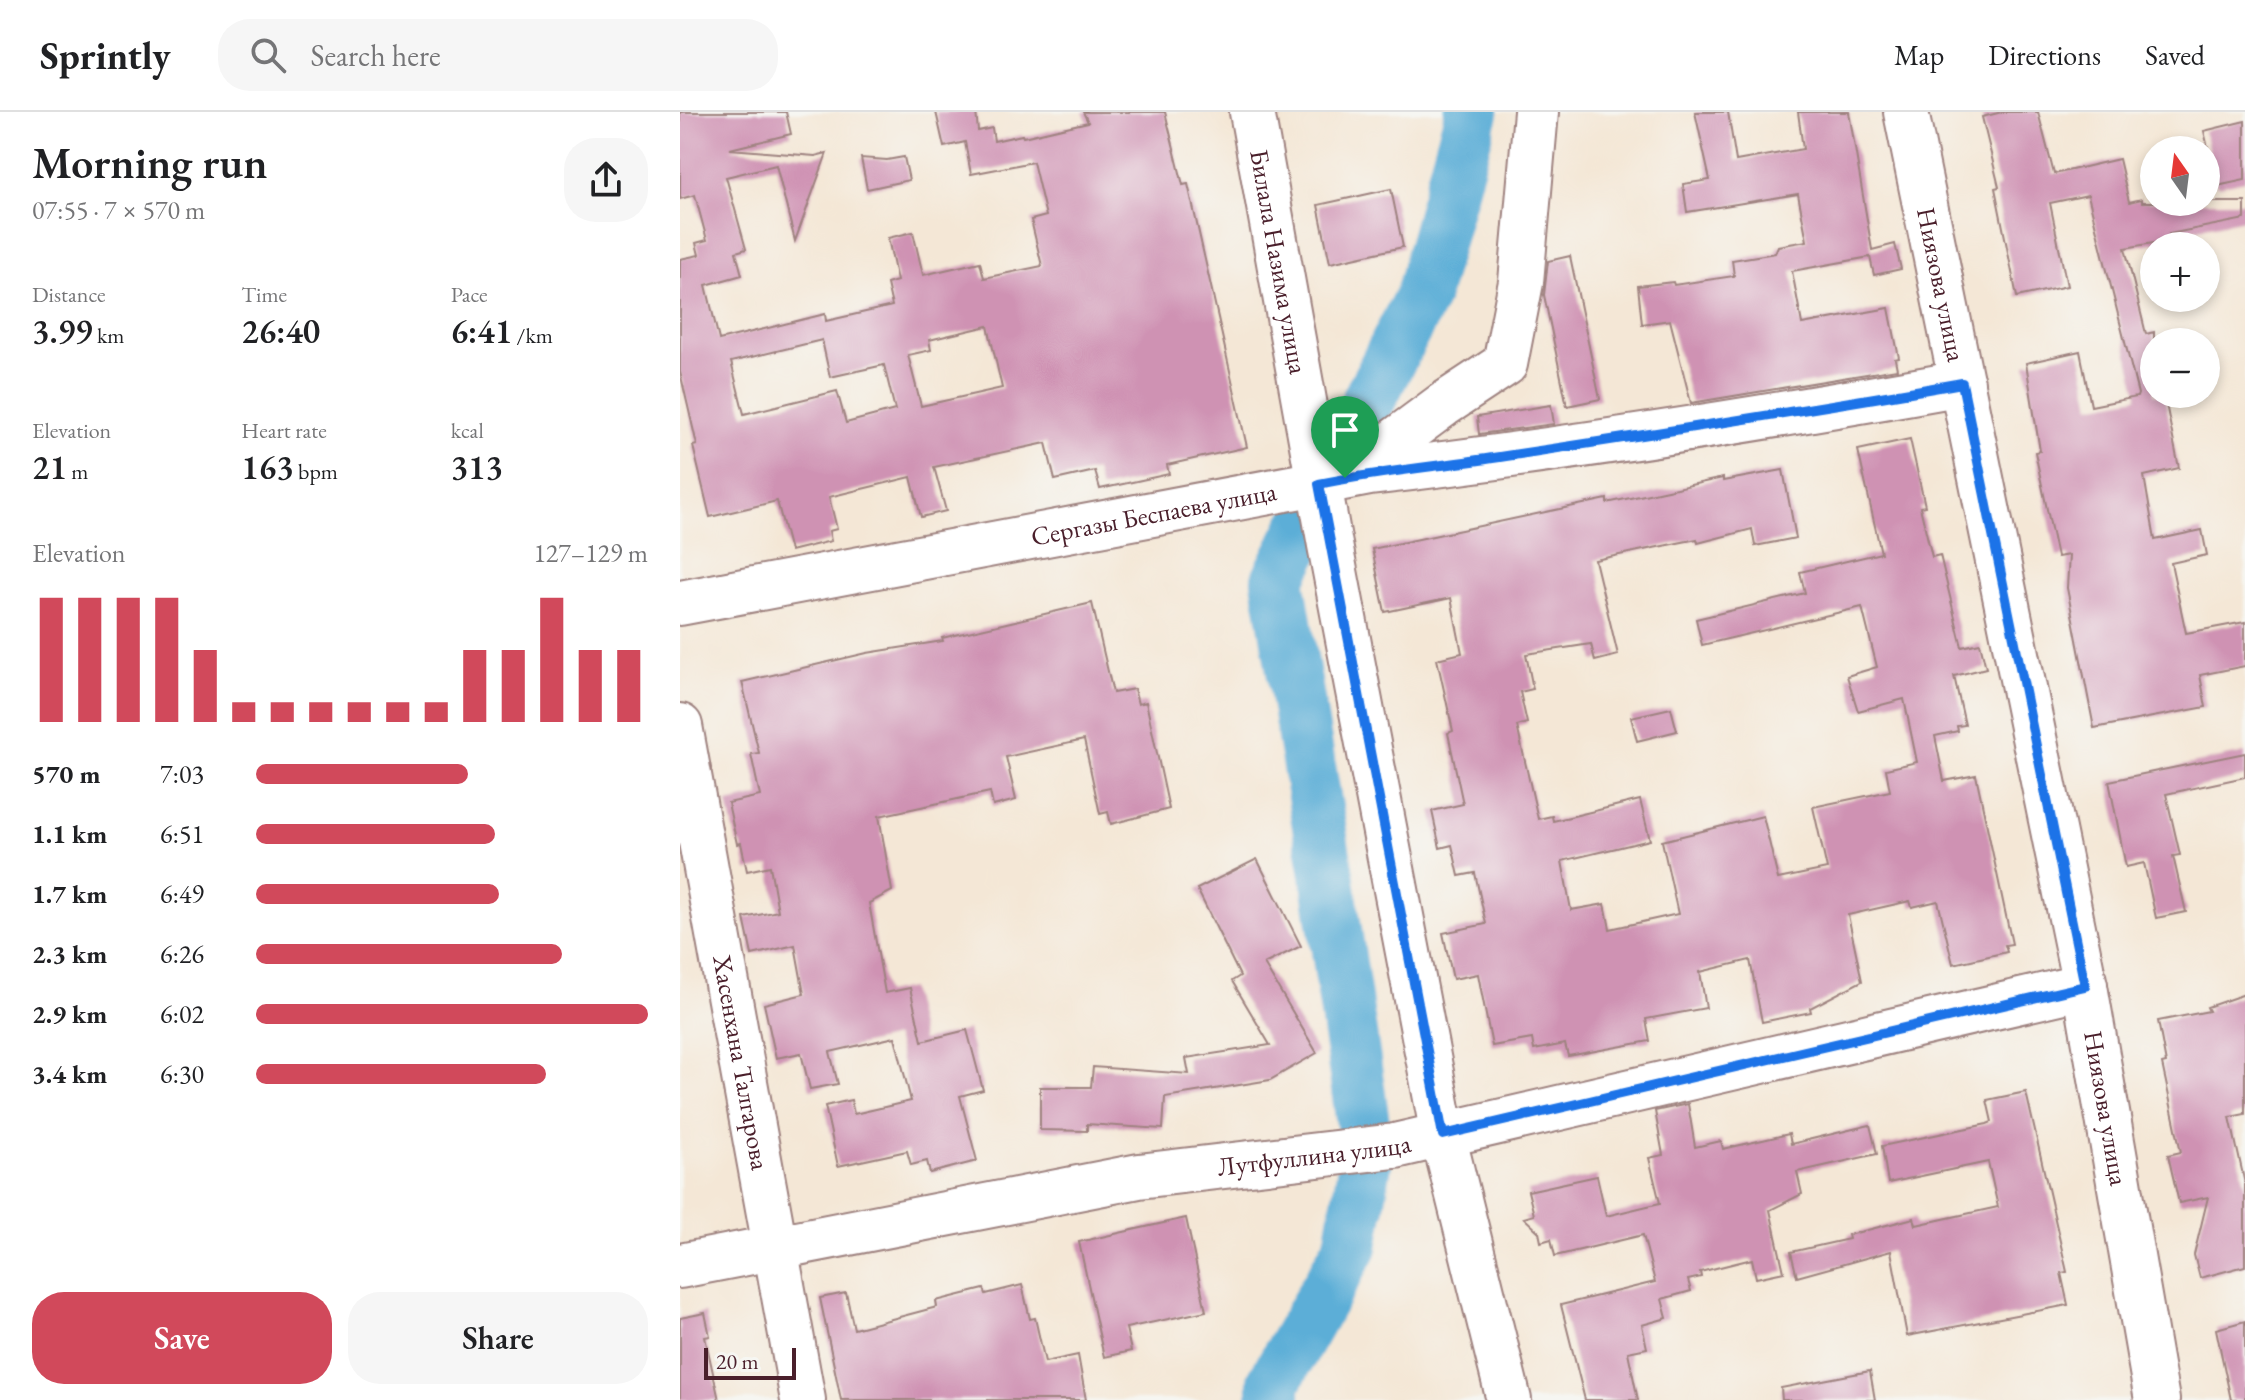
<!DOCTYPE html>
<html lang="en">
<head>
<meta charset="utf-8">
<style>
	body { margin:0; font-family:"EB Garamond",serif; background:#f6f6f6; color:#202124; height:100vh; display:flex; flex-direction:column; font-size:30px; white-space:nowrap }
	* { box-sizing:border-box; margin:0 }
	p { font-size:26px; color:#757577 }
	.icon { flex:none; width:44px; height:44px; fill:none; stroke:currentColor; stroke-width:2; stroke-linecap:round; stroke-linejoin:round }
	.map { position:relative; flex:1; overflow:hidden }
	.side { display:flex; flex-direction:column; background:#fff; width:680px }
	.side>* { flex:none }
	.needle { width:52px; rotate:346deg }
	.controls { position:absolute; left:1460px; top:24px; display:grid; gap:16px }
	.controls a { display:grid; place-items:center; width:80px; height:80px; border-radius:50%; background:#fff; box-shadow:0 4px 12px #0003; font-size:40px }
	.scale { position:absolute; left:24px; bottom:20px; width:92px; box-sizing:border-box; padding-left:8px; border:4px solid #4a1f2b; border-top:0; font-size:22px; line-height:28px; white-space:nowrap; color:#4a1f2b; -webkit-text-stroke:6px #f6f6f2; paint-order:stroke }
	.pin { position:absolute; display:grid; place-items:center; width:68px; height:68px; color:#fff; margin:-82px -34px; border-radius:50% 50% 50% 0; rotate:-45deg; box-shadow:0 0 8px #0007 }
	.pin .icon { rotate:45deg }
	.round { display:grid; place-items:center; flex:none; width:84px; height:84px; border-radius:32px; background:#f6f6f6 }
	.overview { display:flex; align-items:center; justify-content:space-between; height:136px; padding:0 32px }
	h1 { font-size:44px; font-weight:600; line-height:60px }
	.metrics { display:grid; grid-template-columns:repeat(3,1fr); gap:12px; height:136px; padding:8px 32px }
	.metrics div { display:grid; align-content:center }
	.metrics b { font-size:34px; font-weight:600 }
	.metrics small { font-size:22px; font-weight:400 }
	.metrics p { font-size:22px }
	.chart { height:224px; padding:16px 32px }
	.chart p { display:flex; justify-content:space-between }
	.chart svg { width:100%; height:144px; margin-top:8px; stroke:#d1495b; stroke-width:6 }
	.button { display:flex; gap:16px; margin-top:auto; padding:16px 32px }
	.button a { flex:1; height:92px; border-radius:32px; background:#d1495b; color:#fff; font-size:32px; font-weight:600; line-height:92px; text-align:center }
	.button a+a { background:#f6f6f6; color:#202124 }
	ul { padding:0 32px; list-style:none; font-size:26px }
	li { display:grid; grid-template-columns:128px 96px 1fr; align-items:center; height:60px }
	li i { height:20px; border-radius:10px; background:#d1495b }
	header { display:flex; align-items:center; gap:48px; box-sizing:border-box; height:112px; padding:0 40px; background:#fff; border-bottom:2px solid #e0e0e0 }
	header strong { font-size:38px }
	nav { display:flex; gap:44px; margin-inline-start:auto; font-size:28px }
	.search { width:560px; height:72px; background:#f6f6f6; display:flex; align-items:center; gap:20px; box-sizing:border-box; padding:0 28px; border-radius:32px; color:#757577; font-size:30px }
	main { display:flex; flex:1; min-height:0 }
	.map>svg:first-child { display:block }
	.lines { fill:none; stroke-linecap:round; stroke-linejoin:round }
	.river { stroke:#5caed7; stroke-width:54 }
	.building { fill:#cf92b3; fill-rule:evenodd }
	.minor-casing { stroke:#9f8380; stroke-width:48 }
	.minor { stroke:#fff; stroke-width:44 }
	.route-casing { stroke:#fff; stroke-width:16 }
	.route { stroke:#1a73e8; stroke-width:10 }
	.labels { text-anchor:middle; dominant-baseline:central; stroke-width:6; stroke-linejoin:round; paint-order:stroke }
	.street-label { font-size:26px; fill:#4a1f2b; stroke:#f6f6f2 }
</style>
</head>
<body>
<header>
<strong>Sprintly</strong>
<div class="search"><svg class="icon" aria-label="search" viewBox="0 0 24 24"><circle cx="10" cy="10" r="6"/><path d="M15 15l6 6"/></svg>Search here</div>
<nav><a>Map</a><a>Directions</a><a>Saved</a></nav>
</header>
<main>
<section class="side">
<div class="overview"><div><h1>Morning run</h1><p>07:55 · 7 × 570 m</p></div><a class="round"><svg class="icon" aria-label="share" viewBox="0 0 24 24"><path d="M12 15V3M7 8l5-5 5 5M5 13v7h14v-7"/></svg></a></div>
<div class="metrics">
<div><p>Distance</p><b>3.99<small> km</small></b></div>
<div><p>Time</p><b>26:40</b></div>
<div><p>Pace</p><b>6:41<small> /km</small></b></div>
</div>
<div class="metrics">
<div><p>Elevation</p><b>21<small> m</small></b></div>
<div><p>Heart rate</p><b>163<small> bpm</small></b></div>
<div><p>kcal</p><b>313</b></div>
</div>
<div class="chart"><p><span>Elevation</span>127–129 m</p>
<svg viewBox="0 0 160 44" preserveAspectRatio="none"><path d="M5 44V6M15 44V6M25 44V6M35 44V6M45 44V22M55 44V38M65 44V38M75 44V38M85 44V38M95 44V38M105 44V38M115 44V22M125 44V22M135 44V6M145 44V22M155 44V22"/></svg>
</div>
<ul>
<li><b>570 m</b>7:03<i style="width:54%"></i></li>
<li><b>1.1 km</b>6:51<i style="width:61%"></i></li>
<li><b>1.7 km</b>6:49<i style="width:62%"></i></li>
<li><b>2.3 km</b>6:26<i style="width:78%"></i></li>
<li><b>2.9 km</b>6:02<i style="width:100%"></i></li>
<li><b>3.4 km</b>6:30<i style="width:74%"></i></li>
</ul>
<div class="button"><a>Save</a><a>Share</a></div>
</section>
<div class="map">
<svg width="1565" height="1288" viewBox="0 0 1565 1288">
	<rect width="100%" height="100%" fill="#f6f6f2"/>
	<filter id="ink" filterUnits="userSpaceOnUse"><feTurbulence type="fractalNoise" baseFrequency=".0125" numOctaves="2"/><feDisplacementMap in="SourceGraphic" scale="16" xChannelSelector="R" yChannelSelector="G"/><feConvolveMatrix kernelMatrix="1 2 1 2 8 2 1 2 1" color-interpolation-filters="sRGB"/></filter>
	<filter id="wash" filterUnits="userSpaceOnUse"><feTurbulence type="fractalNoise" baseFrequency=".006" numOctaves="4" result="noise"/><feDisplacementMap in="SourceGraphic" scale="32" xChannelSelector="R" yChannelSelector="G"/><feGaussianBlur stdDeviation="1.8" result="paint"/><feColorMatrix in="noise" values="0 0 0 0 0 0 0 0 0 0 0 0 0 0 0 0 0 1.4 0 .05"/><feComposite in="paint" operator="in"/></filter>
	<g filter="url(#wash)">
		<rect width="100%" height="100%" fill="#f4e7d6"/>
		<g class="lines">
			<path class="river" d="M 659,347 L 742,183 L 792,0
				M 594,1288 L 594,1270 L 671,1134 L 687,1039 L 647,762 L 598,468 L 623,418"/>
		</g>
		<g id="blocks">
			<path class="building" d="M 0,0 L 106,0 L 111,22 L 50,37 L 135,44 L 147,41 L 115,129 L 96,53 L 46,65 L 66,137 L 56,140 L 62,163 L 26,173 L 39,228 L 145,202 L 146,209 L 212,194 L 207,172 L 217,169 L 208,126 L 233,120 L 243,163 L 300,150 L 304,166 L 362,154 L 351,108 L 366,104 L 353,50 L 291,62 L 285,30 L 264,35 L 256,0 L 296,0 L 298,19 L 312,16 L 314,29 L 342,23 L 343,25 L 408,10 L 403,0 L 485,0 L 503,73 L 508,72 L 567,335 L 487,353 L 489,362 L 420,377 L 415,359 L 375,368 L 366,331 L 254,355 L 266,399 L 241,405 L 231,365 L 149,385 L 157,417 L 149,419 L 151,429 L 110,439 L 97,389 L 30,405 L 13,334 L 17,333 L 0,260 L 0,147 L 19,143 L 16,131 L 27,128 L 15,83 L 0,87 ZM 308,214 L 322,276 L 241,294 L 228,243 L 251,238 L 249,228 ZM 142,228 L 150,265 L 204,253 L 215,298 L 166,311 L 157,279 L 64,302 L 51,250 Z
				M 1015,0 L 1048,0 L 1056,49 L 1123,37 L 1118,0 L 1169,0 L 1192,138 L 1215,132 L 1221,157 L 1194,163 L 1190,145 L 1112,159 L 1122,212 L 1209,196 L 1219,246 L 1215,247 L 1217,257 L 1011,291 L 990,208 L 962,212 L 958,174 L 993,170 L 994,173 L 1054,164 L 1052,148 L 1095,141 L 1098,134 L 1127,129 L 1118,82 L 1007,100 L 1003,72 L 1030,68 Z
				M 1322,0 L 1358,0 L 1374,62 L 1439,47 L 1449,90 L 1462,87 L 1462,90 L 1565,90 L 1565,107 L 1489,122 L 1490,128 L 1445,136 L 1466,222 L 1474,220 L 1474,282 L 1484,282 L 1499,356 L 1464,364 L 1475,428 L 1522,418 L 1527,443 L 1491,451 L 1506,521 L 1565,510 L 1565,554 L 1520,563 L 1526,595 L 1414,616 L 1387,476 L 1389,443 L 1377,445 L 1355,340 L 1360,339 L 1346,251 L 1400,239 L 1411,294 L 1457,285 L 1458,282 L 1408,83 L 1370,91 L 1387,174 L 1337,185 L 1315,76 L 1319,75 L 1302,5 Z
				M 1565,9 L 1565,68 L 1537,74 L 1524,19 Z
				M 224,45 L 229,68 L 187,77 L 181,46 L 207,48 Z
				M 711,77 L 723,135 L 650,151 L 638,93 Z
				M 890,144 L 920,287 L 887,294 L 864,183 L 868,149 Z
				M 871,293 L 874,312 L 799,322 L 797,305 Z
				M 1230,327 L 1245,394 L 1240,395 L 1252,445 L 1260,443 L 1282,535 L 1300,531 L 1306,556 L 1274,564 L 1285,613 L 1277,614 L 1278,619 L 1255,624 L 1264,669 L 1296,663 L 1332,832 L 1325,833 L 1327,840 L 1273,852 L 1258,789 L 1232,795 L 1230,789 L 1168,803 L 1182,869 L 1130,896 L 1131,900 L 1082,910 L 1070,848 L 1020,860 L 1026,896 L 966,907 L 970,929 L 888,944 L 885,932 L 854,938 L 852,927 L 812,934 L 798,862 L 773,867 L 763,821 L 806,812 L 795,761 L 779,764 L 772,733 L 760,736 L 752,699 L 783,692 L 768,621 L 773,619 L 757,547 L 782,541 L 771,486 L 705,500 L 692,437 L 927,387 L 927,391 L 1043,366 L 1043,369 L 1103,358 L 1116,426 L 1075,434 L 1072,417 L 1018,431 L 1017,427 L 915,448 L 938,543 L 915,549 L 911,532 L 846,542 L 853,577 L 840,580 L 847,611 L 837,614 L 858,707 L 872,704 L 873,709 L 960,688 L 970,728 L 882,749 L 891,798 L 925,792 L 930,817 L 998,802 L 982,729 L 1083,704 L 1098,767 L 1147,757 L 1133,695 L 1210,679 L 1206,657 L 1237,650 L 1224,587 L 1178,599 L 1167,564 L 1197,555 L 1182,495 L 1022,533 L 1016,507 L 1125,481 L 1120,460 L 1201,441 L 1178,338 Z
				M 412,491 L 433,581 L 454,577 L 458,592 L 466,590 L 489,697 L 431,712 L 428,700 L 420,702 L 404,628 L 326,645 L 336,688 L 313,694 L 310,680 L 199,704 L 212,779 L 189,791 L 205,881 L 230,876 L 242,929 L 287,918 L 303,978 L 280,984 L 297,1049 L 250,1061 L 247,1049 L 231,1053 L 227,1039 L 158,1054 L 145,994 L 171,988 L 174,1002 L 231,989 L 215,925 L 150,940 L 158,972 L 130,977 L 121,941 L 96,946 L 84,892 L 124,882 L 115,833 L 72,843 L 64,806 L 98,799 L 90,754 L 67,759 L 61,731 L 57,732 L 48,691 L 80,684 L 71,642 L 79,641 L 62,570 L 187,541 L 263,529 L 262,526 Z
				M 991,596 L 997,619 L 957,629 L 951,605 Z
				M 1565,641 L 1565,665 L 1486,682 L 1500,743 L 1493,744 L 1506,800 L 1476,806 L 1464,751 L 1446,755 L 1429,669 Z
				M 577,747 L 621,834 L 584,852 L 637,941 L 590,968 L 485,985 L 483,1017 L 407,1012 L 407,1019 L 360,1018 L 360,975 L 411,975 L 413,955 L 509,962 L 506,946 L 590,933 L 552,869 L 560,864 L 517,777 Z
				M 1565,882 L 1565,1002 L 1550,1005 L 1565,1072 L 1565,1154 L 1520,1166 L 1514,1143 L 1528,1085 L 1499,1091 L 1488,1043 L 1501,1040 L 1482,952 L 1486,951 L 1478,909 L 1529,899 L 1527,895 Z
				M 1346,980 L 1387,1160 L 1381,1161 L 1388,1193 L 1227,1224 L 1211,1139 L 1117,1165 L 1111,1140 L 1169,1127 L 1168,1123 L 1234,1106 L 1236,1113 L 1318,1095 L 1308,1050 L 1208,1071 L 1202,1034 L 1307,1012 L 1312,1010 L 1307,988 Z
				M 1008,992 L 1015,1035 L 1041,1029 L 1043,1037 L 1109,1022 L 1111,1032 L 1190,1013 L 1197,1042 L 1117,1060 L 1122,1082 L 1090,1098 L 1104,1160 L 1076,1166 L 1072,1147 L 1020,1160 L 1021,1165 L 1008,1168 L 1011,1179 L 982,1187 L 987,1206 L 962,1213 L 967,1236 L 948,1240 L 958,1288 L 905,1288 L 881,1193 L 975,1170 L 963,1123 L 875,1144 L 871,1127 L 861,1130 L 859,1120 L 844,1106 L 854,1103 L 848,1079 L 917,1064 L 926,1104 L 980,1091 L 969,1046 L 983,1043 L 975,999 Z
				M 506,1106 L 526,1199 L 446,1216 L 451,1239 L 424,1245 L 399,1130 Z
				M 342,1173 L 350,1207 L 355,1206 L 365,1250 L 398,1243 L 406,1288 L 161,1288 L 140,1186 L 166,1181 L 174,1217 L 257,1195 L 256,1189 L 304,1177 L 306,1182 Z
				M 25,1201 L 30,1224 L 25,1225 L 39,1288 L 0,1288 L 0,1206 Z
				M 1565,1209 L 1565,1288 L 1551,1288 L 1536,1217 Z
				M 1190,1259 L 1195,1288 L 1102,1288 L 1101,1276 Z"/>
		</g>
	</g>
	<g filter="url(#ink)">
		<use href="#blocks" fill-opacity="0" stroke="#9f8380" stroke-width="2"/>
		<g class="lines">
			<defs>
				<g id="minor">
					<path id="s1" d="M 572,0 L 650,433 L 763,1023 L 829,1288"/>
					<path id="s2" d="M 1226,0 L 1405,874 L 1477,1288"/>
					<path d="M 670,362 L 763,293 L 825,252 L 841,170 L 856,0"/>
					<path id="s3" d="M 0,491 L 690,361 C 888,338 1086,306 1282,271"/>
					<path id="s4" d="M 0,614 L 123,1288"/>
					<path id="s5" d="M 0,1154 L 459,1064 L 715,1034 L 1405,874"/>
				</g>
			</defs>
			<use href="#minor" class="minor-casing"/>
			<use href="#minor" class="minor"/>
		</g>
	</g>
	<g class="lines" filter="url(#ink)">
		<defs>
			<path id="route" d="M 1282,271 L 1405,874 L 763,1023 L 639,372 C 701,359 763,354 826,344 C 978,321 1130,298 1282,271 Z"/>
		</defs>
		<use href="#route" class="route-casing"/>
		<use href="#route" class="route"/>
	</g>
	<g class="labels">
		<g class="street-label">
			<text stroke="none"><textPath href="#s1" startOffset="152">Билала Назима улица</textPath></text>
			<text stroke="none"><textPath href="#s2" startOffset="176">Ниязова улица</textPath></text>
			<text stroke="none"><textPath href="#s3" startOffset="482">Сергазы Беспаева улица</textPath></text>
			<text stroke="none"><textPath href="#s4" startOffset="342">Хасенхана Талгарова</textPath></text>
			<text stroke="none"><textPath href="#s2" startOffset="1016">Ниязова улица</textPath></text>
			<text stroke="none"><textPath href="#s5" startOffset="644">Лутфуллина улица</textPath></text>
		</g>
	</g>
</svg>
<div class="controls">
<a><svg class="needle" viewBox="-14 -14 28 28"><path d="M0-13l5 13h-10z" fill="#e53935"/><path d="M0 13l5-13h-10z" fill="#757577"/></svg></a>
<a>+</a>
<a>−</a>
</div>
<div class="scale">20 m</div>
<div class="pin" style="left:665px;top:366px;background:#1e9e55"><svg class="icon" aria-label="arrive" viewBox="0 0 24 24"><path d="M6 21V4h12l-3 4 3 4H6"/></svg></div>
</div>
</main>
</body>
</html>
